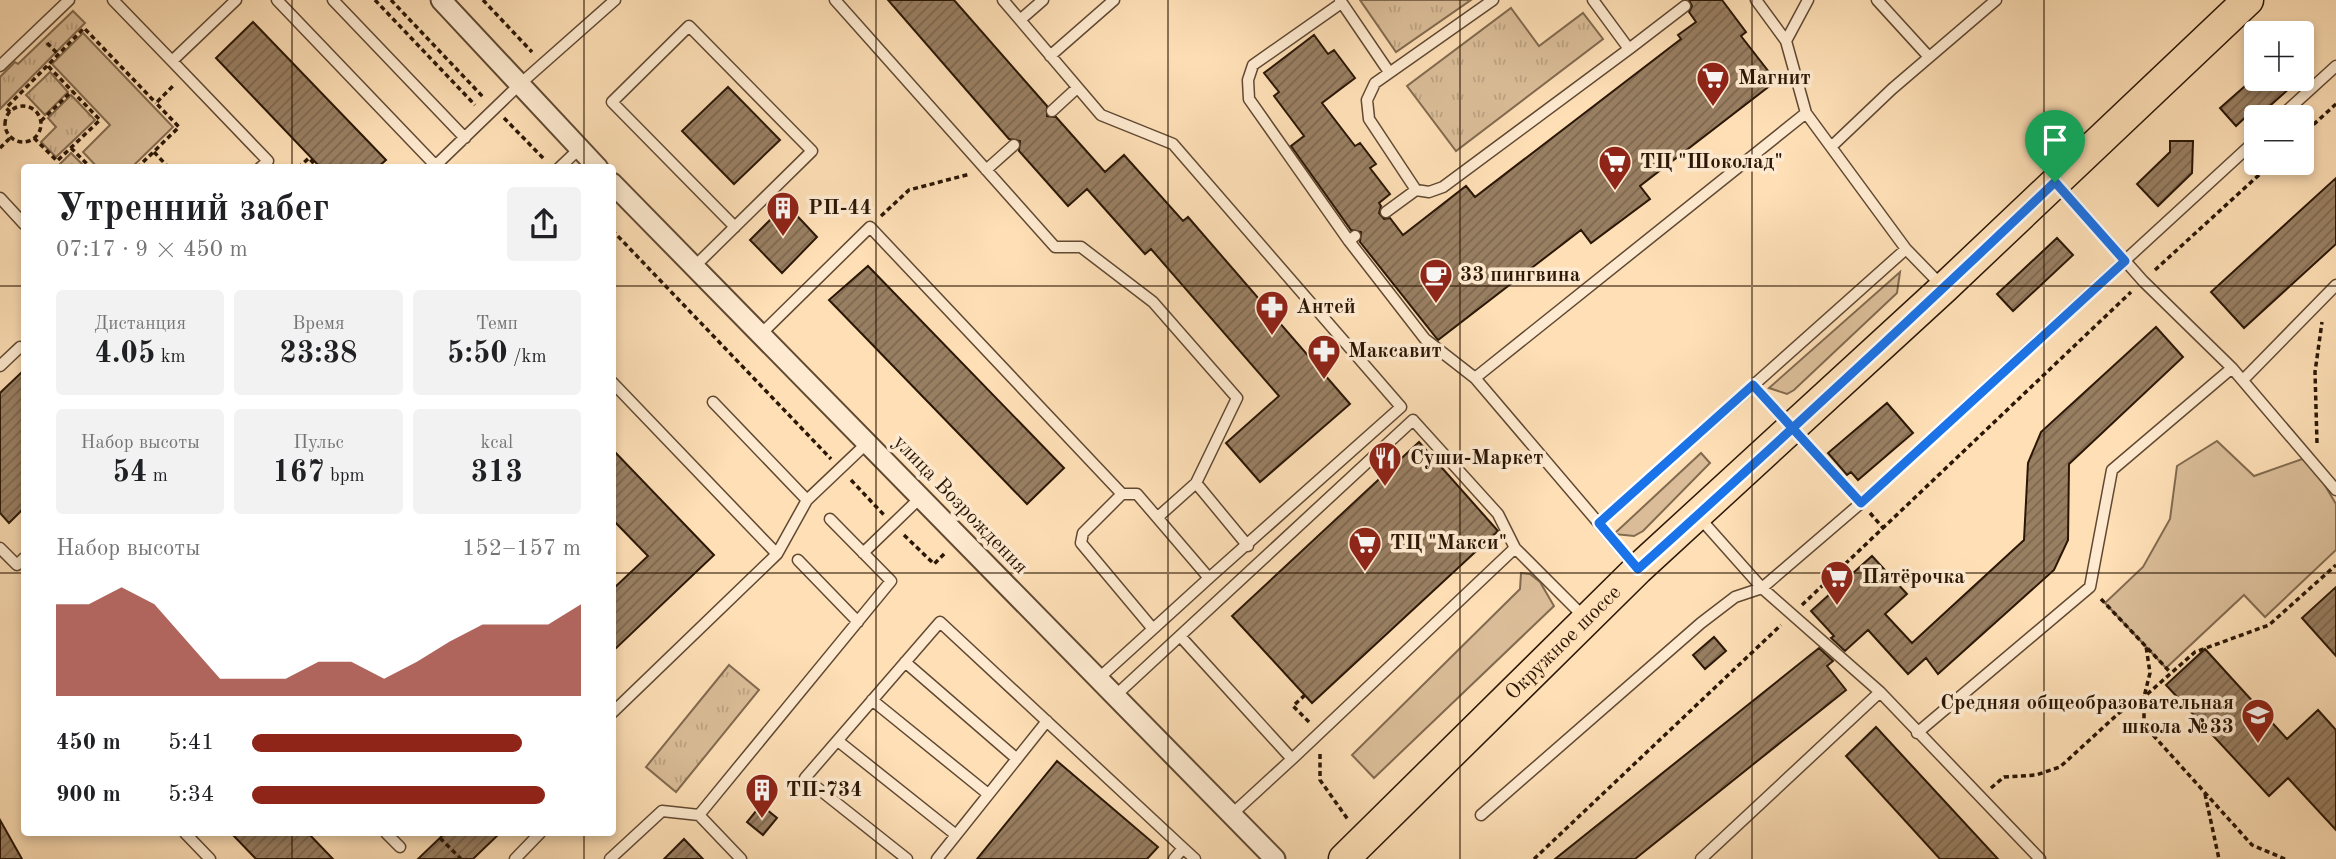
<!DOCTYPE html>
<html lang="ru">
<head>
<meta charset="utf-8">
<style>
	body { margin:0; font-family:"Old Standard TT",serif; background:#f2f2f2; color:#202124; height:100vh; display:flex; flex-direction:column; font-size:26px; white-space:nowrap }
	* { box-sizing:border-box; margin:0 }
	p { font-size:23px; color:#757577 }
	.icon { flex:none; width:38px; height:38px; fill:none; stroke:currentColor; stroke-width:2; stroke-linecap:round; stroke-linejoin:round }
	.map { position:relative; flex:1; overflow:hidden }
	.side { position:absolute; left:21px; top:164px; width:595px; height:672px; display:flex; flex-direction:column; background:#fff; border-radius:7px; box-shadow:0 4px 10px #0003 }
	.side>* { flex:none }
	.controls { position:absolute; left:2244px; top:21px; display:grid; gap:14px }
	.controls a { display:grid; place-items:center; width:70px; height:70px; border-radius:7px; background:#fff; box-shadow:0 4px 10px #0003; font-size:35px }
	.pin { position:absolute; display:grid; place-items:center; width:60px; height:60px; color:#fff; margin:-72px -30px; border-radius:50% 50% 50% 0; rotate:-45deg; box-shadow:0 0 7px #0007 }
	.pin .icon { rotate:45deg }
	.round { display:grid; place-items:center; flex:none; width:74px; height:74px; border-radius:7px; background:#f2f2f2 }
	.overview { display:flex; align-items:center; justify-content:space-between; height:119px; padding:0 35px }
	h1 { font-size:38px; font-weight:700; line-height:52px }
	.metrics { display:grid; grid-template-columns:repeat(3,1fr); gap:10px; height:119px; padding:7px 35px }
	.metrics div { display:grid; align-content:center; border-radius:7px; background:#f2f2f2; text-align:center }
	.metrics b { font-size:30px; font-weight:700 }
	.metrics small { font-size:19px; font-weight:400 }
	.metrics p { font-size:19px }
	.chart { height:196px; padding:14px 35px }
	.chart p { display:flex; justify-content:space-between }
	.chart svg { width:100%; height:126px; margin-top:7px; fill:#8f2418; opacity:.7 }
	ul { padding:0 35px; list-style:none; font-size:23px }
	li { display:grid; grid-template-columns:112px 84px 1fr; align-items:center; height:52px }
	li i { height:18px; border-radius:9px; background:#8f2418 }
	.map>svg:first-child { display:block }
	.grass { fill:#dabd98; stroke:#826a4f; stroke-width:2 }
	.park { fill:url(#park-tufts); stroke:#826a4f; stroke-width:2 }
	.building { fill:url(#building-hatch); stroke:#2b1706; stroke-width:2 }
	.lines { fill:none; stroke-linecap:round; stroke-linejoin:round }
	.service-casing { stroke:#604932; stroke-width:13 }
	.minor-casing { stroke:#604932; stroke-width:23 }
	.primary-casing { stroke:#2b1706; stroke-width:33 }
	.path { stroke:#2b1706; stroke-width:3.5; stroke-dasharray:5 3.5; stroke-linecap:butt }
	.service { stroke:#feead0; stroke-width:10 }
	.minor { stroke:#feead0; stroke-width:19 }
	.primary { stroke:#fedfb6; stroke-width:30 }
	.route-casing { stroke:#fff; stroke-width:14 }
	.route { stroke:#1a73e8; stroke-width:9 }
	.grid { fill:none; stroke:#2b1706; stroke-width:2; stroke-opacity:0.55 }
	.labels { text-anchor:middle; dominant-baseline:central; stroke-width:7; stroke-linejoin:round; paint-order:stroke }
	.poi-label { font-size:21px; font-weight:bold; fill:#2b1706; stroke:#feead0; text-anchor:start }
	.street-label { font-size:21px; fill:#2b1706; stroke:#feead0 }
</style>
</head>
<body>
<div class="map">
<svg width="2336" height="859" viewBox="0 0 2336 859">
	<defs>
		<pattern id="park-tufts" width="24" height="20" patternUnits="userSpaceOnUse" patternTransform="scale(1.75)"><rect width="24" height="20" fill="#dabd98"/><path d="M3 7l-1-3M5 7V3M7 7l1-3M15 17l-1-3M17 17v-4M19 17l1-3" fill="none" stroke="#bba282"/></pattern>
		<pattern id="building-hatch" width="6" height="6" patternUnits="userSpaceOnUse" patternTransform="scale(1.75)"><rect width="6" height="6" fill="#997f62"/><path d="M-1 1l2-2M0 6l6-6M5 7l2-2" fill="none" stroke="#7d674f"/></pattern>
	</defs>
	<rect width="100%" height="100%" fill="#fedfb6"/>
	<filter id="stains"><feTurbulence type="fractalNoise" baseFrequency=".00286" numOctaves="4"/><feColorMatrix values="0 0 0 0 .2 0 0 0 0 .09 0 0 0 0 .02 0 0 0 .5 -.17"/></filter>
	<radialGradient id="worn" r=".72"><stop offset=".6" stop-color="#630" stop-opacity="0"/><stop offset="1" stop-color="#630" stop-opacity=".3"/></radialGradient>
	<path class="grass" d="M 83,33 L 173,127 L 131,168 L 98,168 L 83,152 L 110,125 L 52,64 Z
		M 1900,272 L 1897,293 L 1794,390 L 1787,394 L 1769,388 Z
		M 2217,441 L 2254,476 L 2308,457 L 2336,504 L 2336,550 L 2265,617 L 2244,595 L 2166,668 L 2105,603 L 2143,567 L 2170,519 L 2177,466 Z
		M 1701,453 L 1710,463 L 1643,531 L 1634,536 L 1614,534 Z
		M 1521,573 L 1530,574 L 1540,582 L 1554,606 L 1374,778 L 1352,755 L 1520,589 Z"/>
	<path class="park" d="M 1360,0 L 1471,0 L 1396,52 Z
		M 1511,8 L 1539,46 L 1583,13 L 1603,39 L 1456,151 L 1407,86 Z
		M 73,11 L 85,23 L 0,109 L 0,77 L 15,62 L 18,64 Z
		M 50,72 L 68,92 L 45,115 L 26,95 Z
		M 71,95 L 95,120 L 56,157 L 41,142 L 56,127 L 48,118 Z
		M 71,153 L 86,168 L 56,168 Z
		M 729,665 L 759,690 L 676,792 L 646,767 Z"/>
	<path class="building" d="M 888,0 L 954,0 L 1047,106 L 1047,116 L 1056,117 L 1105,172 L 1124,155 L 1183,221 L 1188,217 L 1350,404 L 1260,482 L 1226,443 L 1279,396 L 1151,249 L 1145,254 L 1087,189 L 1068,206 L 1019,151 L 1020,141 L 1009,139 Z
		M 1689,0 L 1722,0 L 1746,32 L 1741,36 L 1776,81 L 1640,186 L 1650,199 L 1591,243 L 1581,230 L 1438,340 L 1360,242 L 1361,232 L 1351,230 L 1291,146 L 1304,136 L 1274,96 L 1279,92 L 1264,73 L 1314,35 L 1328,54 L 1334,50 L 1355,78 L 1322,103 L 1355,146 L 1360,143 L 1376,164 L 1370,168 L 1390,194 L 1379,203 L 1381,206 L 1379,213 L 1384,219 L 1390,218 L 1403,235 L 1466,186 L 1475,197 L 1681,39 L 1678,35 L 1696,22 L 1689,12 L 1692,6 Z
		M 253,22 L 386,160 L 377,168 L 321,168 L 216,58 Z
		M 2253,79 L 2300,79 L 2255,119 L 2250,113 L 2236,126 L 2220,108 Z
		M 728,87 L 780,140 L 734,184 L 682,131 Z
		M 2170,141 L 2193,141 L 2192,173 L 2158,206 L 2137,184 L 2170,152 Z
		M 2336,178 L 2336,244 L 2244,328 L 2211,292 Z
		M 786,204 L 817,237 L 782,273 L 750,240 Z
		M 2057,238 L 2073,255 L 2013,311 L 1997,294 Z
		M 868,266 L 1064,468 L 1027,504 L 829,300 Z
		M 2156,327 L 2183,357 L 2069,464 L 2068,540 L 2054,570 L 1938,674 L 1926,658 L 1908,674 L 1868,630 L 1845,651 L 1831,638 L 1834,636 L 1811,611 L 1872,556 L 1907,594 L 1885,614 L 1912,643 L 2024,540 L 2028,463 L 2041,432 Z
		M 24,370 L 24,508 L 9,523 L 0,513 L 0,393 Z
		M 1887,403 L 1913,433 L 1858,480 L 1851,472 L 1847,475 L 1828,453 Z
		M 1419,442 L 1498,531 L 1312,703 L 1232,616 Z
		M 612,449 L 714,555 L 612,652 L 612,590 L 648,556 L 612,519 Z
		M 2336,587 L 2336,656 L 2302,618 Z
		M 1714,637 L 1726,651 L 1705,669 L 1693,655 Z
		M 1819,648 L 1833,661 L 1827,666 L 1846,690 L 1635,859 L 1555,859 Z
		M 2205,649 L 2287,739 L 2318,710 L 2336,730 L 2336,830 L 2288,778 L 2269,796 L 2166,685 Z
		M 1876,727 L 1998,859 L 1940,859 L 1846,756 Z
		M 1057,761 L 1158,847 L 1147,859 L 977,859 Z
		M 761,805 L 777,818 L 763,835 L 747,822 Z
		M 0,820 L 22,859 L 0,859 Z
		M 231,833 L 308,833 L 333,859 L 256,859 Z
		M 445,833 L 500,833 L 473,859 L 418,859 Z
		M 684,839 L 703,859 L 664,859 Z"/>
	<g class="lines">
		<defs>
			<path id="service" d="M 113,0 L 172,61
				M 236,0 L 172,61 L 268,161 L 260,168
				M 277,0 L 435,165
				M 333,0 L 465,138
				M 835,0 L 1055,247 L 1081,247 L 1153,302 L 1237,398 L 1196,483 L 1248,546
				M 1003,0 L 1101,115 L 1173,144 L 1401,407 L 1209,578
				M 1340,0 L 1389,72
				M 1493,0 L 1375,83 L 1367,100 L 1369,119 L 1416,190 L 1429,192 L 1443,187 L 1629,49 L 1593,0
				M 1756,0 L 1786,41 L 1806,113
				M 1877,0 L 1929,57
				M 1340,4 L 1253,65 L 1248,80 L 1249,99 L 1349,241
				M 1020,20 L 1043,0
				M 1786,41 L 1808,0
				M 1629,49 L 1685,6
				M 1050,56 L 1114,0
				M 0,66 L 69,0
				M 1052,111 L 1077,88
				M 2280,117 L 2336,66
				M 1831,147 L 1892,89 L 1996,0
				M 433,168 L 520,84 L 615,0
				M 559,168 L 579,149
				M 986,170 L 1014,145
				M 2058,185 L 2143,281 L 2232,368 L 2336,490
				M 0,198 L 24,224
				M 1386,212 L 1416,190
				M 1355,236 L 1349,241 L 1425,339 L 1475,378
				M 695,266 L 812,151 L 689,26 L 612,102 L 735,227
				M 761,334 L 870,227 L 1122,494
				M 0,366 L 20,347 L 24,349
				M 2243,380 L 2336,285
				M 612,382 L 777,554
				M 713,402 L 807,500
				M 1698,516 L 1762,588 L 1880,692 L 2040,859
				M 1158,517 L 1196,483
				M 1599,523 L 1906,249
				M 0,548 L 17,565 L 24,558
				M 863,553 L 921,497
				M 798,560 L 858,622
				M 1636,567 L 1475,378 L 1806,113 L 1906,249 L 1941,285
				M 1180,636 L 1292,759 L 1515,548 L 1584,617
				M 905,662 L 1017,759
				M 1098,679 L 1153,629 L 1081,543 L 1083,533 L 1122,494 L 1137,494 L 1209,578 L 1153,629
				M 1115,696 L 1413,420 L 1498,514 L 1515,548
				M 872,700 L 988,794
				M 612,713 L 777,554 L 807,500 L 867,443
				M 1917,733 L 2090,587 L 2112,470 L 2232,368
				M 838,741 L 956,835
				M 699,815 L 891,581 L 830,519
				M 1231,815 L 1292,759
				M 1481,815 L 1701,623 L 1735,597 L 1762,588 L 1861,503 L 2256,140
				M 185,833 L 210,859
				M 386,833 L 400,847
				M 515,859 L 540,833
				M 610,859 L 662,811 L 699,815 L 741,859
				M 907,859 L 805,778 L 940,622 L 1183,848
				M 937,859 L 1047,721
				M 1174,859 L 1183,848 L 1195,859
				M 1701,859 L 1880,692"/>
			<path id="minor" d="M 441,0 L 598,168
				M 612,183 L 1275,859"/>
			<g id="primary">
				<path id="s1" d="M 1344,859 L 1638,569 L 1944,288 L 2248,0"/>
			</g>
		</defs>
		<use href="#service" class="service-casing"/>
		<use href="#minor" class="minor-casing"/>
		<use href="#primary" class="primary-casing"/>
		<path class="path" d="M 375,0 L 475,105
			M 391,0 L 484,98
			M 483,0 L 532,52
			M 47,43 L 58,54
			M5 124a18 18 0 1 1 36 0a18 18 0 1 1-36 0Z
			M 10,112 L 6,108 L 84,28 L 156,103
			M 504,118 L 545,160
			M 41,121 L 72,91
			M 2301,136 L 2336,104
			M 34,138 L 57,161 L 100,120 L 47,65
			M 0,148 L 11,137
			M 71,148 L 91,168
			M 154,152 L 169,168
			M 137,168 L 179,127 L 156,103 L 173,86
			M 298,168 L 309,158 L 316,166
			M 881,216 L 909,190 L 970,174
			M 612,230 L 831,459
			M 2155,270 L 2272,163
			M 1764,396 L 1776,409
			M 2317,443 L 2315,372 L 2322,322
			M 1809,446 L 1851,492
			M 851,480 L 884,515
			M 1870,513 L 1884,529
			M 904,535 L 934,564 L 946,552
			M 2101,599 L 2171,673
			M 1802,605 L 2131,292
			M 1305,695 L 1293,706 L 1309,722
			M 1320,754 L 1320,780 L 1349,821
			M 1991,788 L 2004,777 L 2036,775 L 2060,767 L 2119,713 L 2144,697 L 2150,673 L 2146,646
			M 2205,794 L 2219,859
			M 440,838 L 461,859
			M 1534,859 L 1781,625
			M 2285,859 L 2252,845 L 2144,725 L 2144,697 L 2195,652 L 2269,625 L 2336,565"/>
		<use href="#service" class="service"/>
		<use href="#minor" class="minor"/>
		<use href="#primary" class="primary"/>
	</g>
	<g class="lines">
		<defs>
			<path id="route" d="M 2055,182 C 1918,313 1779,442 1638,569 L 1599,523 L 1753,385 L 1861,503 L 2125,261 L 2055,182"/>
		</defs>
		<use href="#route" class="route-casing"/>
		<use href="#route" class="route"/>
	</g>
	<path class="grid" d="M 292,0 L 292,168M 584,0 L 584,168M 876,0 L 876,859M 1168,0 L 1168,859M 1460,0 L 1460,859M 1752,0 L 1752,859M 2044,0 L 2044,859M 0,286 L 24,286M 612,286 L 2336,286M 0,573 L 24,573M 612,573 L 2336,573M 292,833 L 292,859M 584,833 L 584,859"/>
	<defs>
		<symbol id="supermarket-pin" viewBox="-11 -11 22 30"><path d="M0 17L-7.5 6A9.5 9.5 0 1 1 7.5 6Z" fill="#8f2418" stroke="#feead0"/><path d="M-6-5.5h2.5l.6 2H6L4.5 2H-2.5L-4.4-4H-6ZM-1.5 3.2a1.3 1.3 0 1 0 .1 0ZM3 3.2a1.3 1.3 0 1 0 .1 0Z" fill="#fff"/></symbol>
		<symbol id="building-pin" viewBox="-11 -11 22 30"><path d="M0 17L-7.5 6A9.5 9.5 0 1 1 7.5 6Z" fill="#8f2418" stroke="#feead0"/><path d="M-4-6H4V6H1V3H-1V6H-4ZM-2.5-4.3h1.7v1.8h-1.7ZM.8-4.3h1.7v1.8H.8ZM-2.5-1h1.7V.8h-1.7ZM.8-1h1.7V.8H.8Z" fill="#fff"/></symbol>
		<symbol id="cafe-pin" viewBox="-11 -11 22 30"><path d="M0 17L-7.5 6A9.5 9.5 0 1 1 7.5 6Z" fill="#8f2418" stroke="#feead0"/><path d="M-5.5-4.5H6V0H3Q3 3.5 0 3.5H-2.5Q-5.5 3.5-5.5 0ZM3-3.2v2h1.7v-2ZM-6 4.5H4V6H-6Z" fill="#fff"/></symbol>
		<symbol id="pharmacy-pin" viewBox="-11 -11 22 30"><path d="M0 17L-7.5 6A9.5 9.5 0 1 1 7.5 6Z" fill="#8f2418" stroke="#feead0"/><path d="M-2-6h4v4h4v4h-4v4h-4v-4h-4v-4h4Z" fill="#fff"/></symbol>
		<symbol id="restaurant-pin" viewBox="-11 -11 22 30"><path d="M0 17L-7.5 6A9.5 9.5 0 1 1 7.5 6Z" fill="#8f2418" stroke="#feead0"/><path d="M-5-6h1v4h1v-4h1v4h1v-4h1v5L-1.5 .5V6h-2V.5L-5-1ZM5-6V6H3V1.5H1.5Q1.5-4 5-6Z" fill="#fff"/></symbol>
		<symbol id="school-pin" viewBox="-11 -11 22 30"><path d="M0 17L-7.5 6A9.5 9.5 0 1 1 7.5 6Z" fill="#8f2418" stroke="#feead0"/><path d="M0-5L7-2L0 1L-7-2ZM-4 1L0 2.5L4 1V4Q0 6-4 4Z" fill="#fff"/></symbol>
	</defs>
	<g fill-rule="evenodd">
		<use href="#supermarket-pin" x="1694" y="59" width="38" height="52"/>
		<use href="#supermarket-pin" x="1596" y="143" width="38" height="52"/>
		<use href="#building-pin" x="764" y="189" width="38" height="52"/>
		<use href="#cafe-pin" x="1417" y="256" width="38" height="52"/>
		<use href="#pharmacy-pin" x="1253" y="288" width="38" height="52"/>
		<use href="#pharmacy-pin" x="1305" y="332" width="38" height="52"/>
		<use href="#restaurant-pin" x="1366" y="439" width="38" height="52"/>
		<use href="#supermarket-pin" x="1346" y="524" width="38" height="52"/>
		<use href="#supermarket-pin" x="1818" y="558" width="38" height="52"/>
		<use href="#school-pin" x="2239" y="696" width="38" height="52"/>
		<use href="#building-pin" x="743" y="771" width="38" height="52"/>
	</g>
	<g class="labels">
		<g class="poi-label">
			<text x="1738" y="78">Магнит</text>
			<text x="1640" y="162">ТЦ "Шоколад"</text>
			<text x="808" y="208">РП-44</text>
			<text x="1460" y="275">33 пингвина</text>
			<text x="1296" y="307">Антей</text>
			<text x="1348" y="351">Максавит</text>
			<text x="1410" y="458">Суши-Маркет</text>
			<text x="1390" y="543">ТЦ "Макси"</text>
			<text x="1862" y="577">Пятёрочка</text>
			<text x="2234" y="703" text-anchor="end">Средняя общеобразовательная<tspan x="2234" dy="24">школа №33</tspan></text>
			<text x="786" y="790">ТП-734</text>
		</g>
		<g class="street-label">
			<text transform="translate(960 505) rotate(46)">улица Возрождения</text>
			<text stroke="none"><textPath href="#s1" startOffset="308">Окружное шоссе</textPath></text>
		</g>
	</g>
	<rect width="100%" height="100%" filter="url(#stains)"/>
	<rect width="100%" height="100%" fill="url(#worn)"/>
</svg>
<div class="controls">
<a>+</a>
<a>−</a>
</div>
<div class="pin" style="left:2055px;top:182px;background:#1e9e55"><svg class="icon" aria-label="arrive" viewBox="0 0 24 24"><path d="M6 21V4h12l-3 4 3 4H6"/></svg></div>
<section class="side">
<div class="overview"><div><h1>Утренний забег</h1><p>07:17 · 9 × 450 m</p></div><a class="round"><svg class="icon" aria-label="share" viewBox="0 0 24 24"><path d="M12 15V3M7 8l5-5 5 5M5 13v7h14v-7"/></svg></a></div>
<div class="metrics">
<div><p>Дистанция</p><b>4.05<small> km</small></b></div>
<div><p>Время</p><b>23:38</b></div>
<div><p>Темп</p><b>5:50<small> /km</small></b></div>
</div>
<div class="metrics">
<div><p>Набор высоты</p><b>54<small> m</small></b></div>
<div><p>Пульс</p><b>167<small> bpm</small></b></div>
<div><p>kcal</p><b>313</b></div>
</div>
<div class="chart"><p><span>Набор высоты</span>152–157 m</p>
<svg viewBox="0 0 160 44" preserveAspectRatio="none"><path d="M0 44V12L10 12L20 6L30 12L40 25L50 38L60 38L70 38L80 32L90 32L100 38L110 32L120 25L130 19L140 19L150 19L160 12V44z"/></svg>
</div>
<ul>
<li><b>450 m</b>5:41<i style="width:82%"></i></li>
<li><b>900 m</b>5:34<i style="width:89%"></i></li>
</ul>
</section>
</div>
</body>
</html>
